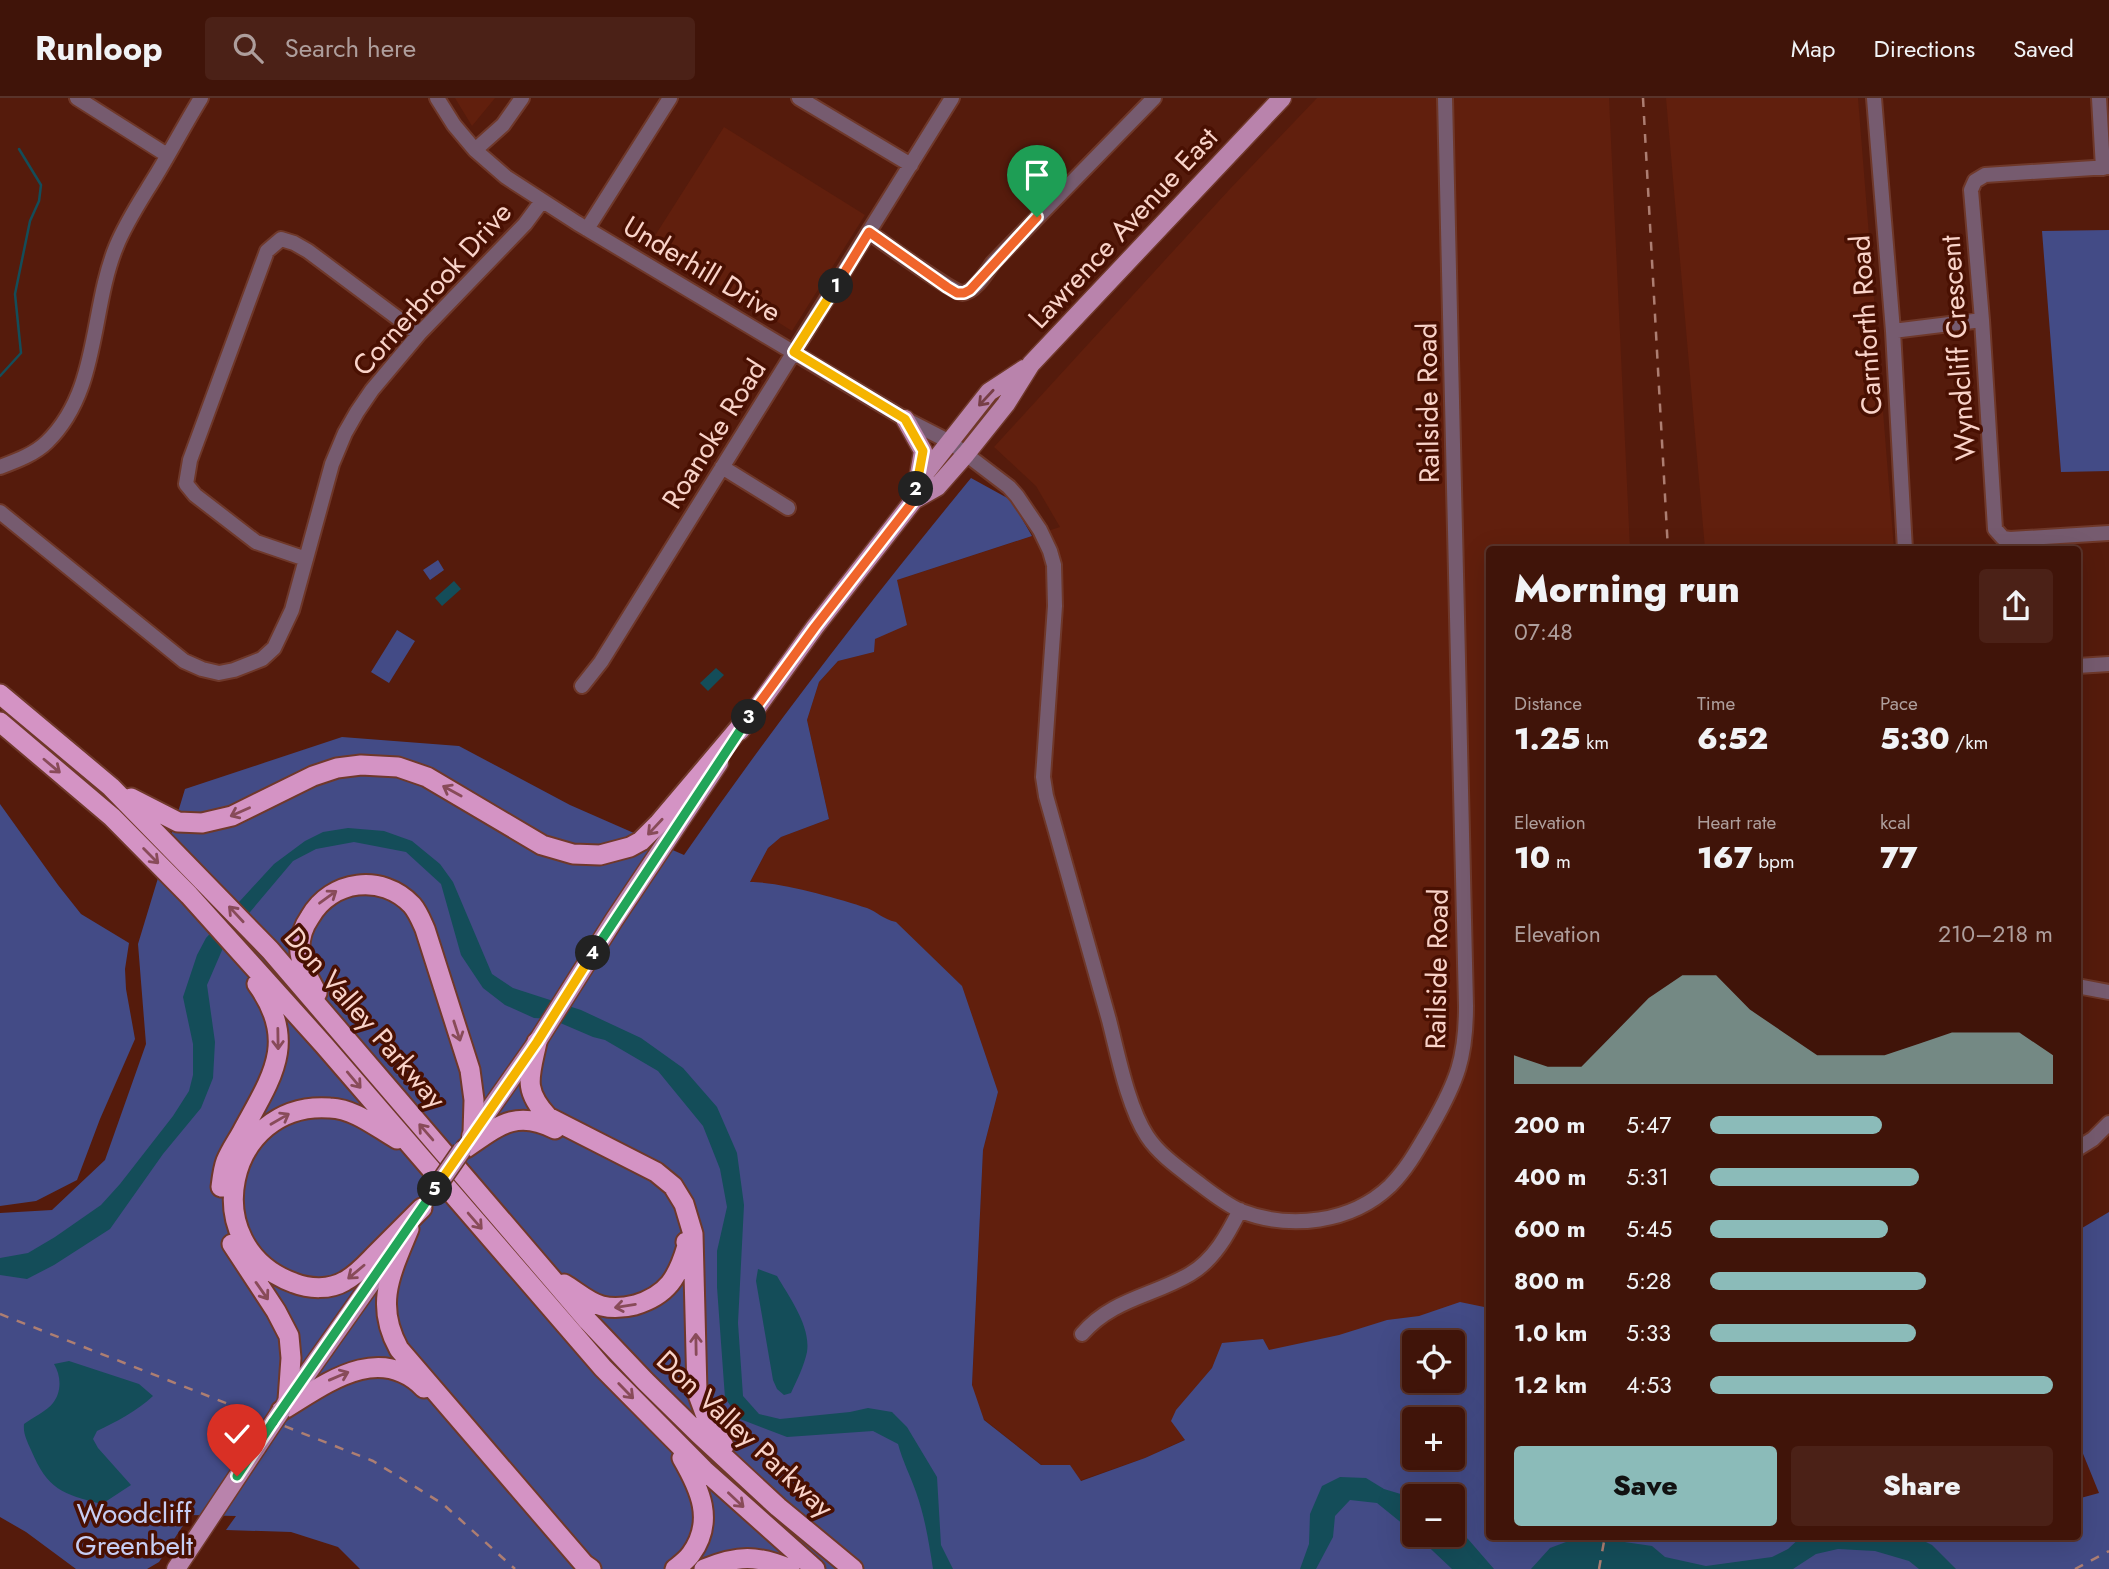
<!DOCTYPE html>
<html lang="en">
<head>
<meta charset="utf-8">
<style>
	body { margin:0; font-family:Jost,sans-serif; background:#4b2117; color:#f1f3f6; height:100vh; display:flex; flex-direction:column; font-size:26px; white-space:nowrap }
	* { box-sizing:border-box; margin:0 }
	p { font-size:23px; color:#ae9e9c }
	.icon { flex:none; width:38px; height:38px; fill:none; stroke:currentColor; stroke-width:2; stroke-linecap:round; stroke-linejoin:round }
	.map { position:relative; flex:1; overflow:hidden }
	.side { position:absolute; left:1486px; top:448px; width:595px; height:994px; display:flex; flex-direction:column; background:#401409; border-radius:7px; box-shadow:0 7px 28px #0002,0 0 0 2px #59332a }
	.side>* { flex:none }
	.fabs { position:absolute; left:1402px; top:1232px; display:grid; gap:14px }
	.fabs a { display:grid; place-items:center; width:63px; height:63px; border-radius:7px; background:#401409; box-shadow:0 7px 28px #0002,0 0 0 2px #59332a; font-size:35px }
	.pin { position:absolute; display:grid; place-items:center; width:60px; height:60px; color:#fff; margin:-72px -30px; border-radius:50% 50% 50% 0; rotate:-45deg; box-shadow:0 0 7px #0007 }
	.pin .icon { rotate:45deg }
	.km { position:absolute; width:35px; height:35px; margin:-18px; border-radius:50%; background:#222; color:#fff; font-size:19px; line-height:35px; text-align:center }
	.round { display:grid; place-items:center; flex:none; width:74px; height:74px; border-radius:7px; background:#4b2117 }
	.head { display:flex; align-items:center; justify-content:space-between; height:119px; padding:0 28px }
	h1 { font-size:38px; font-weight:800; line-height:52px }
	.metrics { display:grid; grid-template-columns:repeat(3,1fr); gap:10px; height:119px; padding:7px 28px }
	.metrics div { display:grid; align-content:center }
	.metrics b { font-size:30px; font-weight:800 }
	.metrics small { font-size:19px; font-weight:400 }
	.metrics p { font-size:19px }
	.chart { height:196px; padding:14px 28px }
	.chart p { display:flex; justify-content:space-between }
	.chart svg { width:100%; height:126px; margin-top:7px; fill:#8bbbb9; opacity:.7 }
	.action { display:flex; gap:14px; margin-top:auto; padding:14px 28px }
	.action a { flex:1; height:80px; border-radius:7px; background:#8bbbb9; color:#111; font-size:28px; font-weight:800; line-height:80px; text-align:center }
	.action a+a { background:#4b2117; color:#f1f3f6 }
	ul { padding:0 28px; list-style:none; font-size:23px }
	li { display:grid; grid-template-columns:112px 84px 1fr; align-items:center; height:52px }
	li i { height:18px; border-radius:9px; background:#8bbbb9 }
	header { display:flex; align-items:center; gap:42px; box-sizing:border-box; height:98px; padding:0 35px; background:#401409; border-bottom:2px solid #59332a }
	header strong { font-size:33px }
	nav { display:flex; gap:38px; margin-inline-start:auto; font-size:24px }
	.search { width:490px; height:63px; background:#4b2117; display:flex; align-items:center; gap:18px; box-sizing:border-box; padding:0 24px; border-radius:7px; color:#ae9e9c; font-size:26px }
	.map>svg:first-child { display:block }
	.built { fill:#611f0d }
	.green { fill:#434b86; fill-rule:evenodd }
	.water { fill:#144d59 }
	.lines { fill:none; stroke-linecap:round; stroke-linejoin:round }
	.stream { stroke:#144d59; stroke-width:2.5 }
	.minor-casing { stroke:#6f382a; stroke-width:18 }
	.major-casing { stroke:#6f382a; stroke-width:21 }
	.highway-casing { stroke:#6f382a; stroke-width:23 }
	.minor { stroke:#765b6f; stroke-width:14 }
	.major { stroke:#b983ac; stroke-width:18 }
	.highway { stroke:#d493c4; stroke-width:19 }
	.rail { stroke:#ad7e72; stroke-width:2.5; stroke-dasharray:9 9; stroke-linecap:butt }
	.major-bridge-casing { stroke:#6f382a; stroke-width:21; stroke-linecap:butt }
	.major-bridge { stroke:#b983ac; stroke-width:18 }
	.oneway { stroke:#763e46 }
	.oneway2 { stroke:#884b59 }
	.split-1-casing { stroke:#fff; stroke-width:14 }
	.split-2-casing { stroke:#fff; stroke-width:14 }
	.split-3-casing { stroke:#fff; stroke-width:14 }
	.split-4-casing { stroke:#fff; stroke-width:14 }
	.split-5-casing { stroke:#fff; stroke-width:14 }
	.split-6-casing { stroke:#fff; stroke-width:14 }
	.split-7-casing { stroke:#fff; stroke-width:14 }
	.split-1 { stroke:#f0652b; stroke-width:9 }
	.split-2 { stroke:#f5b400; stroke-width:9 }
	.split-3 { stroke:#f0652b; stroke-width:9 }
	.split-4 { stroke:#22a559; stroke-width:9 }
	.split-5 { stroke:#f5b400; stroke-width:9 }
	.split-6 { stroke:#22a559; stroke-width:9 }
	.split-7 { stroke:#22a559; stroke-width:9 }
	.labels { text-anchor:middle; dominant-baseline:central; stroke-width:7; stroke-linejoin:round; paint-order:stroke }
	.street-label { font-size:28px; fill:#f9d3c9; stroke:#491002 }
	.park-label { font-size:28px; fill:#c7cef4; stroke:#491002 }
</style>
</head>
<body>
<header>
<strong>Runloop</strong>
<div class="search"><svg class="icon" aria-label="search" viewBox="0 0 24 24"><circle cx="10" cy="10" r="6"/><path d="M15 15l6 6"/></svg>Search here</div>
<nav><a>Map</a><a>Directions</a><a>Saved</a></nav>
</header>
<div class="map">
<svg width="2109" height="1471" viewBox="0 0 2109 1471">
	<rect width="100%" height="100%" fill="#551b0c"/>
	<path class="built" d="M 455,0 L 495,0 L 472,28 Z
		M 1317,0 L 1609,0 L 1630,451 L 1489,452 L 1489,1215 L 1249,1268 L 1188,1340 L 1145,1360 L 1067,1387 L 971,1311 L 983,1052 L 998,994 L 768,795 L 749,786 L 768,750 L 781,739 L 829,721 L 807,622 L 819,584 L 838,563 L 874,554 L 874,541 L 897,482 L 1060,429 L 1036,388 L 994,349 L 1229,92 Z
		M 1666,0 L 1858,0 L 1894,451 L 1705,451 Z
		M 724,29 L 865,117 L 792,233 L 651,144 Z"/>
	<path class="green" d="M 2109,132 L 2109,373 L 2061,374 L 2042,133 Z
		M 971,380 L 1011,402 L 1032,438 L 897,482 L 907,527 L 875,541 L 874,554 L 838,563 L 819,584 L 807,622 L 829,721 L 781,739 L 768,750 L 750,784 C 781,784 837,800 867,810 C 878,814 882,821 896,824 L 962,888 L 998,994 L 983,1052 L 972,1287 L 984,1322 L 1041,1367 L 1070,1367 L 1081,1383 L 1145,1360 L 1185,1342 L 1171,1323 L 1176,1312 L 1212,1270 L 1222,1245 L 1263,1241 L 1269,1252 L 1339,1237 L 1387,1222 L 1419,1218 L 1460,1204 L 1489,1210 L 1489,1438 L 2077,1438 L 2077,1401 L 2099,1395 L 2077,1341 L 2077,1133 L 2109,1114 L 2109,1471 L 360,1471 L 338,1449 L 291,1434 L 226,1432 L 236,1418 L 190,1417 L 159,1464 L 147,1471 L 76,1471 L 26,1434 L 0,1419 L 0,1115 L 52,1112 L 105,1062 L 146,946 L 138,846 L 185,691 L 342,639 L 459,648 L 570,707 L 684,757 C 774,627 871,502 971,380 ZM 1414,1244 L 1452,1244 L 1452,1283 L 1414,1283 ZM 1414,1321 L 1452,1321 L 1452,1360 L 1414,1360 ZM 1414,1398 L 1452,1398 L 1452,1437 L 1414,1437 Z
		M 438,462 L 444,472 L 430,482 L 423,472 Z
		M 397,532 L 415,543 L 389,585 L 371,574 Z
		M 0,706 L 58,787 L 81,816 L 129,845 L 125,871 L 126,891 L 135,941 L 100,1021 L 77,1082 L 36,1103 L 0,1108 Z"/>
	<path class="water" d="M 454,483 L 461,491 L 442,508 L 435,500 Z
		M 716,570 L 724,577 L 708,593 L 700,585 Z
		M 348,730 L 384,733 L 412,743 L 440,766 L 453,784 L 492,876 L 513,890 L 581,912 L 641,940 L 683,970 L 717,1009 L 737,1055 L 744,1107 L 738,1225 L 743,1298 L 759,1316 L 780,1321 L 850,1314 L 868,1310 L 892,1314 L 907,1329 L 937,1379 L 941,1447 L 953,1471 L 933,1471 C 929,1445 925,1419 916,1394 C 910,1377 903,1364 898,1346 L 873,1333 L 787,1339 L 740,1321 L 725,1300 L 717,1189 L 717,1153 L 727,1109 L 720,1071 L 703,1028 L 658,973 L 605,942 L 593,939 L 551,921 L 534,920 L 505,907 L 483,890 L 461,857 L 441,786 L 406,754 L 354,744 L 316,751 L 293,763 L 245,820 L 223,850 L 207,887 L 215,944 L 213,980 L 201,1010 L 163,1056 L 110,1131 L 54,1167 L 27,1181 L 0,1177 L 0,1160 L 28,1155 L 55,1139 L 101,1107 L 120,1086 L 173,1018 L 189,993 L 193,977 L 193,946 L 183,899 L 197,857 L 206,840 L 274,766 L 305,743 L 323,734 Z
		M 758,1171 L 777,1178 C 789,1199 811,1228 807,1254 C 804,1268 797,1282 791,1295 L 784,1297 L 777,1291 L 773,1282 L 756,1183 Z
		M 69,1263 L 139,1286 L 153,1298 C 137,1313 116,1324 97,1333 L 93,1341 L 98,1350 L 131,1387 L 102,1406 C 62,1396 48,1392 31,1352 C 27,1343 23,1336 24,1326 C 32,1320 47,1313 53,1305 C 62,1294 61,1277 54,1266 Z
		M 1340,1379 L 1366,1380 L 1384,1391 L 1414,1400 L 1414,1435 L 1377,1405 L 1350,1402 L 1335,1418 L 1333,1439 L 1316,1471 L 1300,1471 L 1309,1446 L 1310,1416 L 1322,1388 Z
		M 1453,1429 L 1468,1441 L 1494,1471 L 1452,1471 L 1416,1437 L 1452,1437 Z
		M 1802,1438 L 1916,1439 L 1932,1447 L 1956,1471 L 1919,1471 L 1909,1463 L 1875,1453 L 1838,1451 L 1816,1456 L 1793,1471 L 1531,1471 L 1550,1450 L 1574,1441 L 1590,1439 L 1652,1448 L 1665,1459 L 1706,1468 L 1772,1459 L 1788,1451 Z"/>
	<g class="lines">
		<path class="stream" d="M 0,278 L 21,255 L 15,196 L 30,123 L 39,103 L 41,87 L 19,51"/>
		<defs>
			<path id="minor" d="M 77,0 L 167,57
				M 437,0 L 454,27 L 475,52 L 506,79 L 577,125 L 905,321 L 950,344 L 1009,389 L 1017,398 L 1040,432 L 1050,453 L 1054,467 L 1055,508 L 1043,679 L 1046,698 C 1067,773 1088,848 1109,922 C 1118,957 1128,1009 1147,1038 C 1160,1058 1183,1073 1201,1087 C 1214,1097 1227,1107 1241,1113 C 1290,1132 1351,1125 1390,1088 C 1408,1070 1419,1049 1432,1027 C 1457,983 1466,960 1466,908 L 1445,0
				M 799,0 L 911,67
				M 1874,0 L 1893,233 L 1905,452
				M 2099,0 L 2103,70
				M 475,52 L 503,27 L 522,0
				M 2109,69 L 1985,77 L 1975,83 L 1971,92 L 1982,222 L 1995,431 L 2003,440 L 2010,441 L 2109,435
				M 587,131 L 670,0
				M 869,134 C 881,143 955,196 962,195 C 975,194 986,175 993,165 L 1154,0
				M 1893,233 L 1982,222
				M 0,369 C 16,363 35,356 47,344 C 100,292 90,213 116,149 C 126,124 141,102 155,79 C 171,53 185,26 201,0
				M 722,369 L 788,410
				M 0,414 L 184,563 L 202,571 L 219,575 L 234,572 L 262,561 L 274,550 L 292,512 L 332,366 L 345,335 L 357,314 L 372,292 L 419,236 L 525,126 L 542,103
				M 306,461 L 256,444 L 195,397 L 186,386 L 190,362 L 267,153 L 281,141 L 294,145 L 308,153 L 419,236
				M 2077,568 L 2109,566
				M 582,588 L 601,564 L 952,0
				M 2077,888 L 2109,894
				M 2077,1051 L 2093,1041 L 2109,1025
				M 1082,1236 C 1112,1201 1153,1198 1190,1176 C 1214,1162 1228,1136 1240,1112"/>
			<path id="major" d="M 905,321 L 923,353 L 918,382
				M 914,402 L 926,374 L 989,294 L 1024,271
				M 740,633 L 815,529 L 914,402 L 937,389 L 966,356 L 1006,306 L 1031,266 L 1282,0
				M 471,1038 L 537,944 L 614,822 L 719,665
				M 285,1307 L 398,1147
				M 176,1471 L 257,1349"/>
			<path id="highway" d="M 0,596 L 111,689 L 270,852 L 588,1223 L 645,1283 L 698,1335 L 778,1409 L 853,1471
				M 0,624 L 112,719 L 189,797 L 324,947 L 603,1270 L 704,1372 L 815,1471
				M 131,700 L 178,724 L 202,725 L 232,718 L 313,678 L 337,670 L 361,667 L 398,669 L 427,679 L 542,747 L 573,756 L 600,757 L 630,749 L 641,743 L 659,725 L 747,621
				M 317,895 C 310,883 302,869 300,855 C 299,842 303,829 310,819 C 331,782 382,775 412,807 C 418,814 421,822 425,831 L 470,972 L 474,1002 L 473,1035
				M 537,944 C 530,978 522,991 548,1019 L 656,1074 L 673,1088 L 684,1106 L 693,1136 L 697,1294 L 710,1329 L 724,1348
				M 397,1041 C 376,1029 355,1011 330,1010 C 226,1002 194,1149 294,1185 C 309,1191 330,1192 345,1183 C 358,1176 367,1165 377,1155 C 392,1140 407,1125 422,1110
				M 466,1050 C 498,1028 516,1011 555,1031
				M 221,1089 C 222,1081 223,1071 226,1063 C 230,1053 237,1043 242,1034 C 271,980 299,944 257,886
				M 409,1131 C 391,1175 374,1206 399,1251 L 584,1466 L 591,1471
				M 232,1146 L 276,1213 L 289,1238 L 291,1260 L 288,1302
				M 564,1186 C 576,1193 589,1205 602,1208 C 614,1211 623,1210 635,1207 C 668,1197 678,1179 687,1148 L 686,1144
				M 281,1313 C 323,1288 378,1243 424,1290
				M 675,1471 C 680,1467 687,1462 691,1456 C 715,1423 700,1391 682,1360
				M 704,1471 C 738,1457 757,1457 790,1471"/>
		</defs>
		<use href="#minor" class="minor-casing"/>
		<use href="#major" class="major-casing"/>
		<use href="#highway" class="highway-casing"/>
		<use href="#minor" class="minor"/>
		<use href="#major" class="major"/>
		<use href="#highway" class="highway"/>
		<path class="rail" d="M 1643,0 L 1668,452
			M 0,1216 L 373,1363 L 443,1406 L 515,1471
			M 1599,1471 L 1605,1438
			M 2075,1471 L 2109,1453"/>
		<defs>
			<path id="major-bridge" d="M 433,1094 L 462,1052
				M 257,1349 L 281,1313"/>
		</defs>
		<use href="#major-bridge" class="major-bridge-casing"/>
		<use href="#major-bridge" class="major-bridge"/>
	</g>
	<defs><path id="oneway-shaft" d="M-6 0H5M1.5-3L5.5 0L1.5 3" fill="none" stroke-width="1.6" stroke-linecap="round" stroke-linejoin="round" transform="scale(1.75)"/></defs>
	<use class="oneway" href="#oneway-shaft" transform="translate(986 300) rotate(133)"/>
	<g class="oneway2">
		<use href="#oneway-shaft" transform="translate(52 668) rotate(40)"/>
		<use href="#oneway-shaft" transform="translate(452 693) rotate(-151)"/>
		<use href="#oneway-shaft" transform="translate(240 714) rotate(156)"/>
		<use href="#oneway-shaft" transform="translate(655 729) rotate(133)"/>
		<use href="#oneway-shaft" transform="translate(151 758) rotate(45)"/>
		<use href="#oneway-shaft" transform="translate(328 799) rotate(-36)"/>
		<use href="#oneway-shaft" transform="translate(236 816) rotate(-133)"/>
		<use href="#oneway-shaft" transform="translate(457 933) rotate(72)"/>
		<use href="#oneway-shaft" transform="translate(278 941) rotate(89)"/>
		<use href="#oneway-shaft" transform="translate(354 982) rotate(50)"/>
		<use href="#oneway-shaft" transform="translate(280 1021) rotate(-30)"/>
		<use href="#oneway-shaft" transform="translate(426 1034) rotate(-131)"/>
		<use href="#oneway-shaft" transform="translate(475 1123) rotate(49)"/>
		<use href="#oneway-shaft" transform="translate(356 1174) rotate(140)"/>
		<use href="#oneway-shaft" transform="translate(262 1193) rotate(55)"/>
		<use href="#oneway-shaft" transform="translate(625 1208) rotate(171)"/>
		<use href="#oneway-shaft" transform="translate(696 1246) rotate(-91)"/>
		<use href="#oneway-shaft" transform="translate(339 1278) rotate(-23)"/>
		<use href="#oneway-shaft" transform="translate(626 1293) rotate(46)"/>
		<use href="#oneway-shaft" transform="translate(736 1402) rotate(43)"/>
	</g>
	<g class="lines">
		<defs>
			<path id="split-1" d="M 836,188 L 869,134 L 947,189 L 957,195 L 964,195 L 970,192 L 1037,119"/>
			<path id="split-2" d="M 836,188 L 794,254 L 905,321 L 923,353 L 916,391"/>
			<path id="split-3" d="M 749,619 L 815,529 L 914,402 L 916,391"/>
			<path id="split-4" d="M 593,855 L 749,619"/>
			<path id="split-5" d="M 435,1091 L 537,944 L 593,855"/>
			<path id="split-6" d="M 273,1324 L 435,1091"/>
			<path id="split-7" d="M 237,1378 L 273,1324"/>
		</defs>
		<use href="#split-1" class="split-1-casing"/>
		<use href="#split-2" class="split-2-casing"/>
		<use href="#split-3" class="split-3-casing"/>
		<use href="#split-4" class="split-4-casing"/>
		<use href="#split-5" class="split-5-casing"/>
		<use href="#split-6" class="split-6-casing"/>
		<use href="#split-7" class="split-7-casing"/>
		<use href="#split-1" class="split-1"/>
		<use href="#split-2" class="split-2"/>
		<use href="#split-3" class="split-3"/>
		<use href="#split-4" class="split-4"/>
		<use href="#split-5" class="split-5"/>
		<use href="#split-6" class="split-6"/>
		<use href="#split-7" class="split-7"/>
	</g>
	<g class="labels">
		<g class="street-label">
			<text transform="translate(1123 130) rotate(-47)">Lawrence Avenue East</text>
			<text transform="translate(702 171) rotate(31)">Underhill Drive</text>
			<text transform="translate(432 191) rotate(-48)">Cornerbrook Drive</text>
			<text transform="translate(1866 227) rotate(-94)">Carnforth Road</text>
			<text transform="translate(1958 250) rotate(-94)">Wyndcliff Crescent</text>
			<text transform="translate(1428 305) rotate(-91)">Railside Road</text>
			<text transform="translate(714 336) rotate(-58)">Roanoke Road</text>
			<text transform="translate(1437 871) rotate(-89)">Railside Road</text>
			<text transform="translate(365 920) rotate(49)">Don Valley Parkway</text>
			<text transform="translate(745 1336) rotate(43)">Don Valley Parkway</text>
		</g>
		<g class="park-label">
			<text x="134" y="1415">Woodcliff<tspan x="134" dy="32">Greenbelt</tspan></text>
		</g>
	</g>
</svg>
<div class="fabs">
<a><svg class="icon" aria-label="locate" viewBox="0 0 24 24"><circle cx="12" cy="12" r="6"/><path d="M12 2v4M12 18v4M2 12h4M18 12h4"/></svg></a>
<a>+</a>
<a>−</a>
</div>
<div class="pin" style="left:1037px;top:119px;background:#1e9e55"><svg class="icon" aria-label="arrive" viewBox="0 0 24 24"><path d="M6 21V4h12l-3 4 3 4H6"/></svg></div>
<div class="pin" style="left:237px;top:1378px;background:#d93025"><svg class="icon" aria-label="check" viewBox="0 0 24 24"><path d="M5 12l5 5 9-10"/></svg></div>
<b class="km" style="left:836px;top:188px">1</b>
<b class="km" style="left:916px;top:391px">2</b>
<b class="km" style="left:749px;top:619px">3</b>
<b class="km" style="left:593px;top:855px">4</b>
<b class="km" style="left:435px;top:1091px">5</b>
<section class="side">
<div class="head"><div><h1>Morning run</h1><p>07:48</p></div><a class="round"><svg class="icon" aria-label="share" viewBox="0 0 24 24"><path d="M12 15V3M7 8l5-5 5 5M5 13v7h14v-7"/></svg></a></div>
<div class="metrics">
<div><p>Distance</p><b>1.25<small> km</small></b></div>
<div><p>Time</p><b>6:52</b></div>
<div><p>Pace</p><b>5:30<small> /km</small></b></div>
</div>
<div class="metrics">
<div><p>Elevation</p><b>10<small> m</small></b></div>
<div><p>Heart rate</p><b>167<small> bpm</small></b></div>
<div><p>kcal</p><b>77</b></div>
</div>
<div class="chart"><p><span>Elevation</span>210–218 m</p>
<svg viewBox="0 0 160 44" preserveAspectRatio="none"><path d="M0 44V34L10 38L20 38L30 26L40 14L50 6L60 6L70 18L80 26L90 34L100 34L110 34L120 30L130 26L140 26L150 26L160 34V44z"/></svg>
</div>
<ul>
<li><b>200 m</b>5:47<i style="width:50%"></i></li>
<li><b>400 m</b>5:31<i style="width:61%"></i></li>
<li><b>600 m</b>5:45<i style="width:52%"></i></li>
<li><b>800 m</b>5:28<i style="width:63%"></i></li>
<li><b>1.0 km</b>5:33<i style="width:60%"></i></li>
<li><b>1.2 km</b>4:53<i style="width:100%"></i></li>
</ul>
<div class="action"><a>Save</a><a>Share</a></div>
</section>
</div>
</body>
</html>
